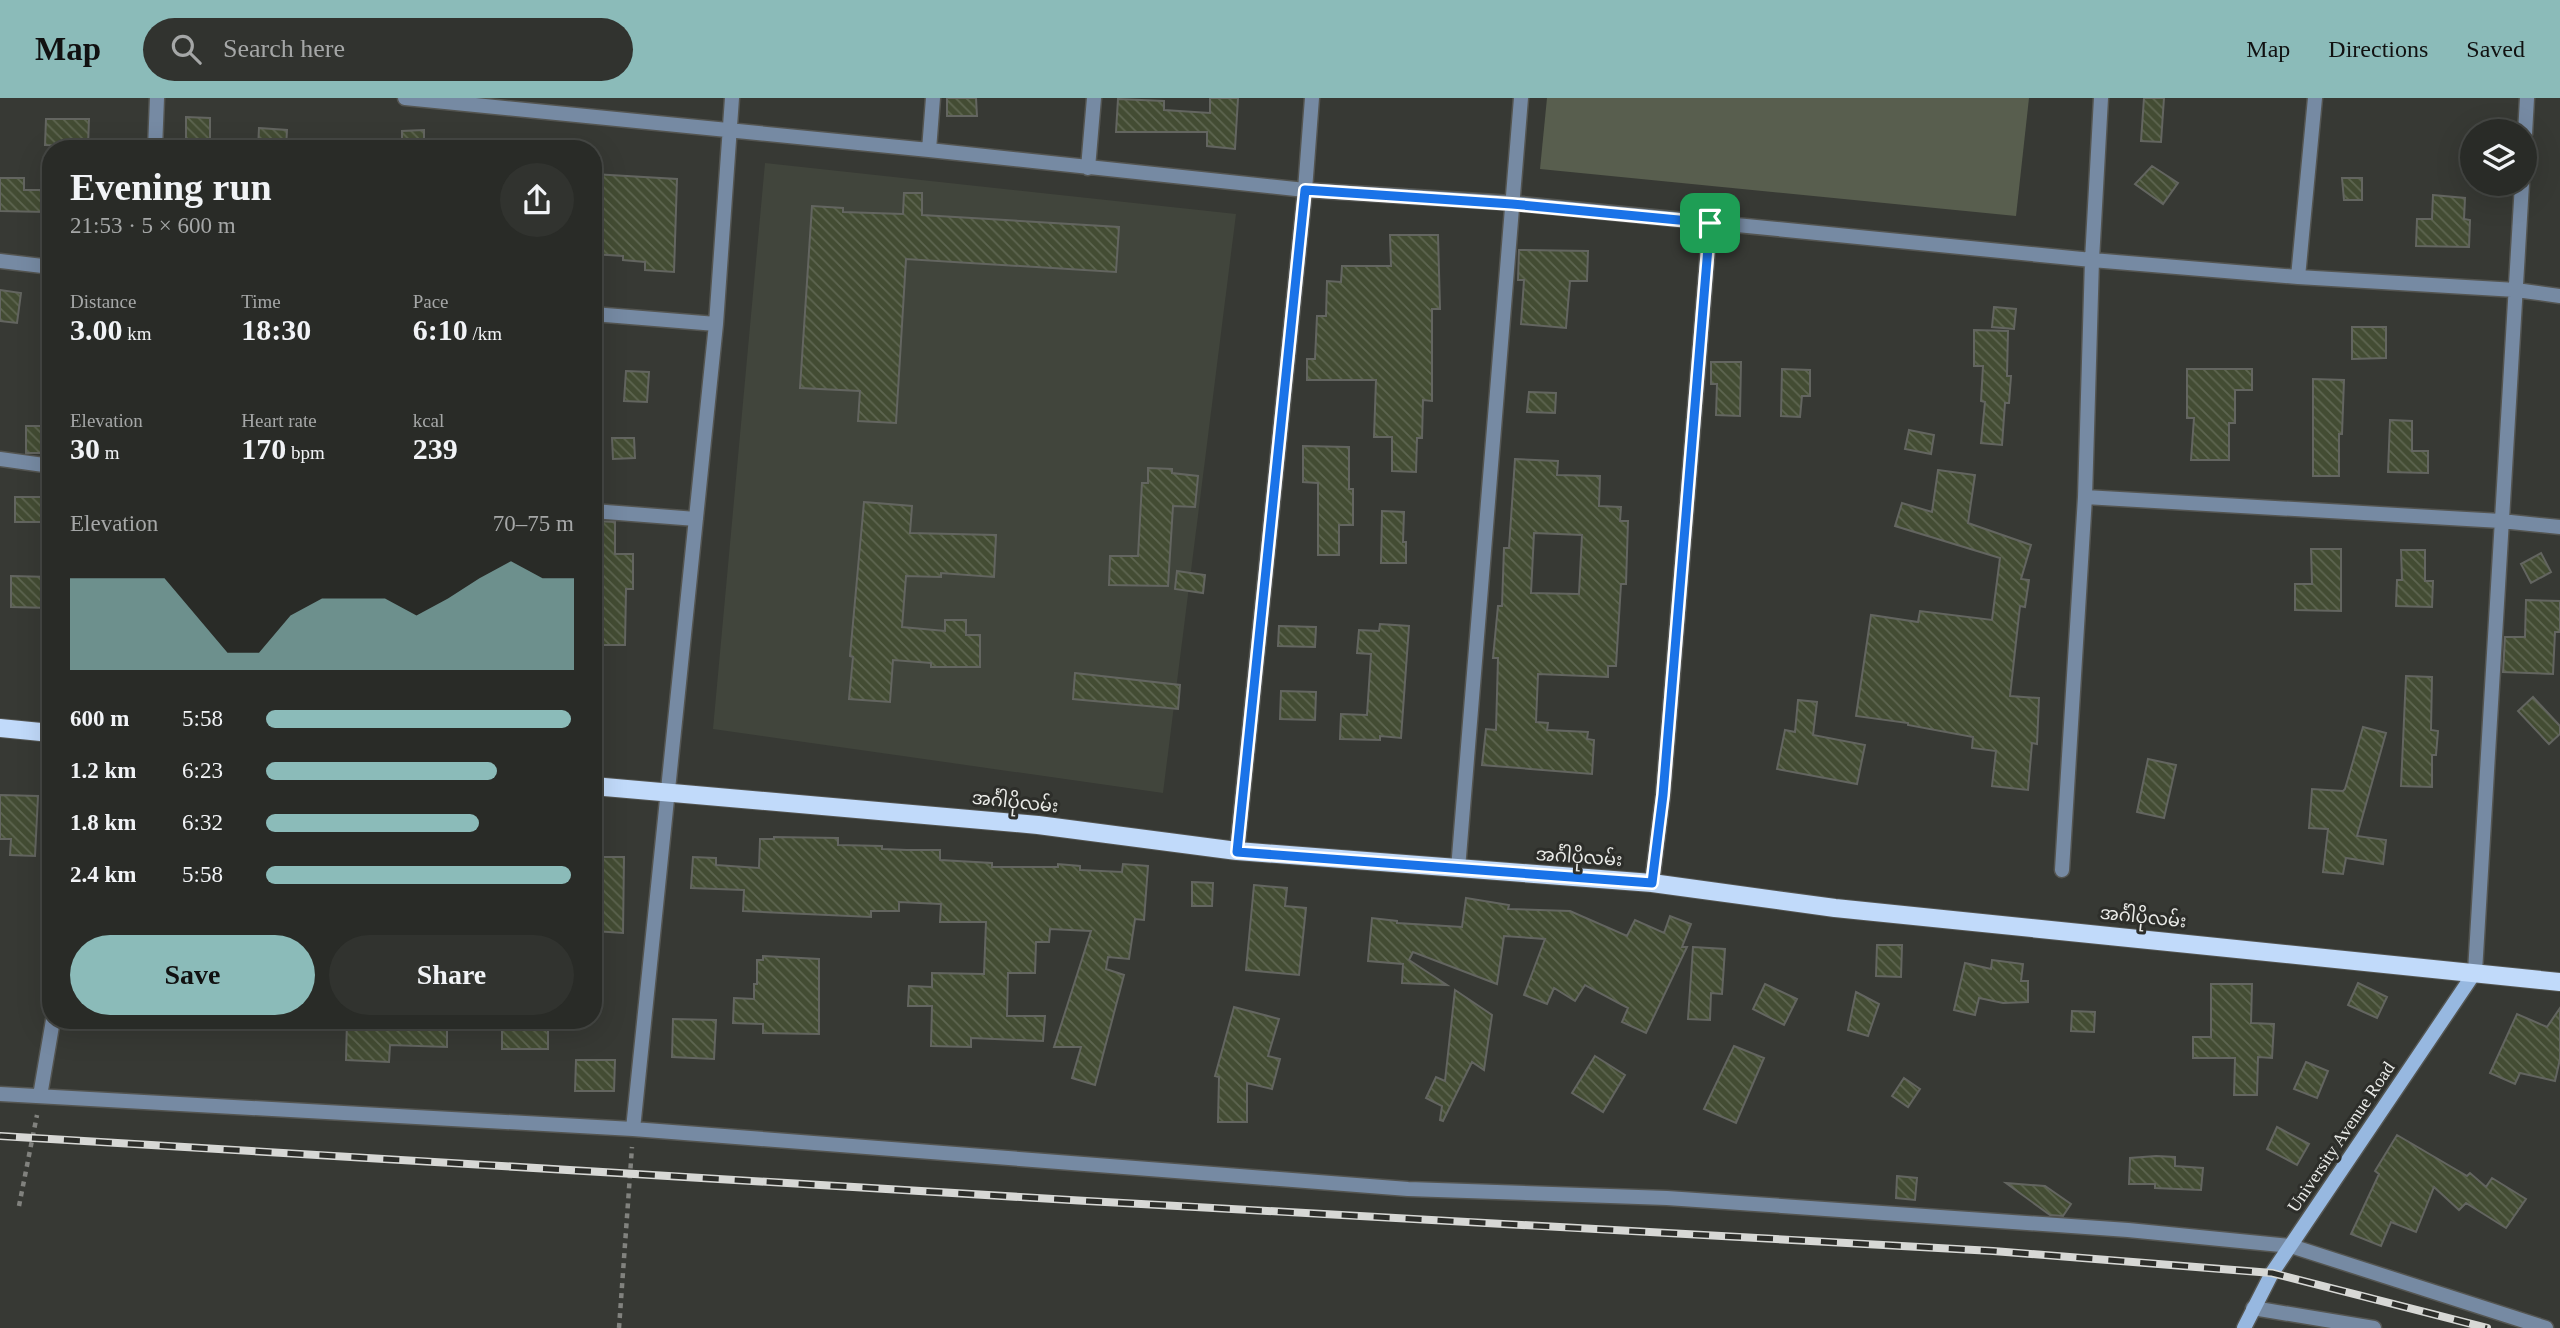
<!DOCTYPE html>
<html lang="en">
<head>
<meta charset="utf-8">
<style>
	body { margin:0; font-family:"Times New Roman","Noto Sans Myanmar",serif; background:#31332f; color:#f1f3f6; height:100vh; display:flex; flex-direction:column; font-size:26px; white-space:nowrap }
	* { box-sizing:border-box; margin:0 }
	p { font-size:23px; color:#a5a7a7 }
	.icon { flex:none; width:38px; height:38px; fill:none; stroke:currentColor; stroke-width:2; stroke-linecap:round; stroke-linejoin:round }
	.map { position:relative; flex:1; overflow:hidden }
	.side { position:absolute; left:42px; top:42px; width:560px; height:889px; display:flex; flex-direction:column; background:#292b27; border-radius:28px; box-shadow:0 7px 28px #0002,0 0 0 2px #454744 }
	.side>* { flex:none }
	.tools { position:absolute; left:2460px; top:21px; display:grid; gap:14px }
	.tools a { display:grid; place-items:center; width:77px; height:77px; border-radius:50%; background:#292b27; box-shadow:0 7px 28px #0002,0 0 0 2px #454744; font-size:35px }
	.pin { position:absolute; display:grid; place-items:center; width:60px; height:60px; color:#fff; margin:-30px; border-radius:14px; box-shadow:0 4px 10px #0006 }
	.round { display:grid; place-items:center; flex:none; width:74px; height:74px; border-radius:37px; background:#31332f }
	.headline { display:flex; align-items:center; justify-content:space-between; height:119px; padding:0 28px }
	h1 { font-size:38px; font-weight:600; line-height:52px }
	.stats { display:grid; grid-template-columns:repeat(3,1fr); gap:10px; height:119px; padding:7px 28px }
	.stats div { display:grid; align-content:center }
	.stats b { font-size:30px; font-weight:600 }
	.stats small { font-size:19px; font-weight:400 }
	.stats p { font-size:19px }
	.chart { height:196px; padding:14px 28px }
	.chart p { display:flex; justify-content:space-between }
	.chart svg { width:100%; height:126px; margin-top:7px; fill:#8bbbb9; opacity:.7 }
	.primary-button { display:flex; gap:14px; margin-top:auto; padding:14px 28px }
	.primary-button a { flex:1; height:80px; border-radius:42px; background:#8bbbb9; color:#111; font-size:28px; font-weight:600; line-height:80px; text-align:center }
	.primary-button a+a { background:#31332f; color:#f1f3f6 }
	ul { padding:0 28px; list-style:none; font-size:23px }
	li { display:grid; grid-template-columns:112px 84px 1fr; align-items:center; height:52px }
	li i { height:18px; border-radius:9px; background:#8bbbb9 }
	header { display:flex; align-items:center; gap:42px; box-sizing:border-box; height:98px; padding:0 35px; background:#8bbbb9; color:#111 }
	header strong { font-size:33px }
	nav { display:flex; gap:38px; margin-inline-start:auto; font-size:24px }
	.search { width:490px; height:63px; background:#31332f; display:flex; align-items:center; gap:18px; box-sizing:border-box; padding:0 24px; border-radius:38px; color:#a5a7a7; font-size:26px }
	.map>svg:first-child { display:block }
	.built { fill:#41453c }
	.green { fill:#585e4e }
	.building { fill:url(#building-back-hatch); stroke:#636560; stroke-width:2; fill-rule:evenodd }
	.lines { fill:none; stroke-linecap:round; stroke-linejoin:round }
	.street-casing { stroke:#545551; stroke-width:17 }
	.secondary-casing { stroke:#545551; stroke-width:17 }
	.primary-casing { stroke:#545551; stroke-width:20 }
	.path { stroke:#81827e; stroke-width:4.5; stroke-dasharray:5 5; stroke-linecap:butt }
	.street { stroke:#768aa3; stroke-width:14 }
	.secondary { stroke:#97b8e0; stroke-width:14 }
	.primary { stroke:#c1dafa; stroke-width:18 }
	.rail-casing { stroke:#d7d8d5; stroke-width:8 }
	.rail { stroke:#2d2e2a; stroke-width:5; stroke-dasharray:16; stroke-linecap:butt }
	.route-casing { stroke:#fff; stroke-width:14 }
	.route { stroke:#1a73e8; stroke-width:9 }
	.labels { text-anchor:middle; dominant-baseline:central; stroke-width:6; stroke-linejoin:round; paint-order:stroke }
	.street-label { font-size:18px; fill:#eaebe8; stroke:#2d2e2a }
</style>
</head>
<body>
<header>
<strong>Map</strong>
<div class="search"><svg class="icon" aria-label="search" viewBox="0 0 24 24"><circle cx="10" cy="10" r="6"/><path d="M15 15l6 6"/></svg>Search here</div>
<nav><a>Map</a><a>Directions</a><a>Saved</a></nav>
</header>
<div class="map">
<svg width="2560" height="1230" viewBox="0 0 2560 1230">
	<defs>
		<pattern id="building-back-hatch" width="6" height="6" patternUnits="userSpaceOnUse" patternTransform="scale(1.75)"><rect width="6" height="6" fill="#434c33"/><path d="M-1 5l2 2M0 0l6 6M5-1l2 2" fill="none" stroke="#5e6651"/></pattern>
	</defs>
	<rect width="100%" height="100%" fill="#373934"/>
	<path class="built" d="M 765,65 L 1236,116 L 1163,695 L 713,631 Z"/>
	<path class="green" d="M 1547,0 L 2029,0 L 2016,118 L 1540,71 Z"/>
	<path class="building" d="M 947,0 L 976,0 L 977,18 L 947,18 Z
		M 1210,0 L 1238,0 L 1235,51 L 1207,48 L 1207,34 L 1116,34 L 1118,1 L 1164,3 L 1164,12 L 1210,15 Z
		M 2144,0 L 2164,0 L 2161,44 L 2141,43 Z
		M 186,19 L 210,20 L 210,51 L 186,51 Z
		M 46,21 L 89,21 L 88,48 L 45,47 Z
		M 259,30 L 287,32 L 286,51 L 258,51 Z
		M 424,32 L 424,51 L 402,51 L 402,33 Z
		M 2152,68 L 2178,85 L 2163,106 L 2135,86 Z
		M 593,76 L 677,81 L 674,174 L 645,172 L 645,164 L 623,162 L 623,158 L 593,156 Z
		M 0,80 L 24,80 L 24,92 L 45,92 L 45,114 L 0,113 Z
		M 2342,80 L 2362,80 L 2362,102 L 2344,102 Z
		M 904,95 L 922,95 L 922,117 L 1119,129 L 1116,174 L 906,161 L 896,325 L 858,323 L 860,293 L 800,290 L 812,108 L 843,110 L 843,114 L 903,116 Z
		M 2433,97 L 2465,100 L 2464,121 L 2470,122 L 2469,149 L 2416,148 L 2417,121 L 2432,121 Z
		M 1390,137 L 1438,137 L 1440,211 L 1432,211 L 1432,303 L 1423,302 L 1422,340 L 1417,340 L 1416,374 L 1392,373 L 1392,339 L 1374,339 L 1376,282 L 1307,282 L 1307,261 L 1315,261 L 1317,218 L 1326,218 L 1327,183 L 1341,184 L 1342,168 L 1391,168 Z
		M 1519,152 L 1588,153 L 1587,183 L 1570,183 L 1566,230 L 1521,226 L 1524,182 L 1518,182 Z
		M 0,192 L 21,195 L 17,225 L 0,223 Z
		M 1994,209 L 2016,211 L 2014,231 L 1992,229 Z
		M 2352,229 L 2386,229 L 2386,260 L 2352,261 Z
		M 1974,232 L 2008,233 L 2007,278 L 2011,278 L 2009,305 L 2005,305 L 2002,347 L 1981,345 L 1985,304 L 1981,303 L 1983,268 L 1974,268 Z
		M 1711,264 L 1741,264 L 1740,318 L 1716,317 L 1717,286 L 1711,286 Z
		M 1782,271 L 1810,272 L 1810,298 L 1802,298 L 1800,319 L 1781,318 Z
		M 2187,271 L 2252,271 L 2252,292 L 2235,292 L 2235,325 L 2229,325 L 2229,362 L 2191,362 L 2194,320 L 2187,320 Z
		M 626,273 L 649,274 L 647,304 L 624,303 Z
		M 2313,281 L 2344,282 L 2342,336 L 2339,336 L 2339,378 L 2313,378 Z
		M 1529,294 L 1556,295 L 1555,315 L 1527,314 Z
		M 2390,322 L 2412,323 L 2412,353 L 2428,353 L 2428,375 L 2388,374 Z
		M 26,328 L 51,328 L 51,355 L 26,355 Z
		M 1909,332 L 1934,337 L 1931,356 L 1905,351 Z
		M 612,340 L 634,340 L 635,360 L 613,361 Z
		M 1303,348 L 1349,349 L 1349,391 L 1353,391 L 1353,427 L 1339,427 L 1339,457 L 1318,457 L 1318,385 L 1303,384 Z
		M 1515,361 L 1558,363 L 1557,377 L 1600,378 L 1599,408 L 1621,409 L 1620,423 L 1628,423 L 1626,486 L 1621,486 L 1616,568 L 1608,568 L 1608,579 L 1538,576 L 1536,624 L 1548,625 L 1547,632 L 1588,634 L 1587,641 L 1594,642 L 1592,676 L 1482,667 L 1486,631 L 1496,632 L 1498,560 L 1493,560 L 1498,508 L 1502,508 L 1504,450 L 1509,450 ZM 1534,435 L 1582,437 L 1579,496 L 1531,495 Z
		M 1148,370 L 1172,371 L 1172,375 L 1198,378 L 1195,409 L 1173,408 L 1168,488 L 1109,487 L 1110,458 L 1138,458 L 1142,385 L 1148,385 Z
		M 1938,372 L 1975,377 L 1968,425 L 2031,447 L 2021,481 L 2029,482 L 2025,509 L 2020,508 L 2010,598 L 2039,600 L 2037,646 L 2032,645 L 2028,692 L 1992,688 L 1996,653 L 1972,650 L 1973,639 L 1908,627 L 1908,625 L 1856,618 L 1871,517 L 1918,524 L 1920,513 L 1992,522 L 2000,460 L 1895,428 L 1902,405 L 1932,414 Z
		M 15,399 L 50,399 L 50,424 L 15,424 Z
		M 864,404 L 912,408 L 910,435 L 996,437 L 994,479 L 941,475 L 941,479 L 906,478 L 902,529 L 945,533 L 945,522 L 966,522 L 966,537 L 980,537 L 980,569 L 931,569 L 931,565 L 893,562 L 890,604 L 849,601 L 853,559 L 850,558 Z
		M 1382,413 L 1404,414 L 1403,444 L 1406,444 L 1406,465 L 1381,465 Z
		M 595,423 L 615,424 L 615,456 L 633,456 L 633,491 L 626,491 L 625,547 L 593,547 Z
		M 2311,451 L 2341,451 L 2341,513 L 2295,512 L 2295,486 L 2312,486 Z
		M 2401,452 L 2425,452 L 2425,483 L 2433,483 L 2432,509 L 2396,508 L 2397,482 L 2402,482 Z
		M 2541,455 L 2551,474 L 2531,485 L 2521,466 Z
		M 1177,473 L 1205,477 L 1203,495 L 1175,491 Z
		M 11,478 L 51,479 L 51,510 L 11,509 Z
		M 2526,502 L 2560,503 L 2560,534 L 2555,534 L 2553,576 L 2503,574 L 2505,539 L 2525,539 Z
		M 1380,526 L 1409,528 L 1401,640 L 1380,638 L 1380,642 L 1340,641 L 1341,616 L 1367,617 L 1371,556 L 1357,555 L 1359,532 L 1379,533 Z
		M 1279,528 L 1316,529 L 1315,549 L 1278,548 Z
		M 1075,575 L 1180,587 L 1178,611 L 1073,601 Z
		M 2406,578 L 2432,579 L 2431,632 L 2438,633 L 2436,657 L 2432,657 L 2432,689 L 2401,688 Z
		M 1281,593 L 1316,594 L 1315,622 L 1280,621 Z
		M 2533,599 L 2560,628 L 2560,636 L 2549,646 L 2518,613 Z
		M 1798,602 L 1817,604 L 1813,637 L 1865,647 L 1857,686 L 1777,671 L 1785,632 L 1795,634 Z
		M 2363,629 L 2386,635 L 2357,738 L 2386,742 L 2383,766 L 2346,760 L 2343,776 L 2323,774 L 2328,731 L 2309,730 L 2312,691 L 2343,693 L 2345,691 Z
		M 2148,661 L 2176,667 L 2164,720 L 2137,714 Z
		M 0,697 L 38,698 L 35,758 L 10,757 L 11,741 L 0,741 Z
		M 774,739 L 838,740 L 838,747 L 882,748 L 882,751 L 907,752 L 940,752 L 940,762 L 992,765 L 992,769 L 1058,769 L 1058,766 L 1080,768 L 1080,772 L 1122,774 L 1123,766 L 1148,768 L 1144,822 L 1135,821 L 1129,861 L 1108,859 L 1106,871 L 1124,877 L 1095,987 L 1072,980 L 1081,949 L 1054,949 L 1091,833 L 1050,831 L 1049,844 L 1036,844 L 1035,875 L 1008,875 L 1007,918 L 1045,918 L 1043,943 L 971,940 L 971,949 L 931,948 L 932,908 L 908,908 L 909,888 L 932,889 L 932,875 L 984,876 L 986,824 L 940,824 L 941,806 L 899,804 L 899,813 L 871,813 L 871,819 L 743,813 L 744,792 L 691,790 L 693,759 L 716,760 L 716,767 L 759,770 L 760,741 L 774,741 Z
		M 598,759 L 624,759 L 623,835 L 594,833 Z
		M 1192,784 L 1213,785 L 1212,808 L 1192,808 Z
		M 1254,787 L 1287,790 L 1285,808 L 1306,810 L 1299,877 L 1246,872 Z
		M 1466,800 L 1509,807 L 1508,811 L 1570,813 L 1627,838 L 1635,822 L 1664,835 L 1670,818 L 1691,826 L 1682,849 L 1687,849 L 1646,935 L 1622,924 L 1628,910 L 1585,887 L 1575,903 L 1554,890 L 1547,906 L 1524,897 L 1545,841 L 1504,838 L 1497,886 L 1413,854 L 1409,862 L 1447,887 L 1402,885 L 1403,866 L 1368,863 L 1372,820 L 1397,823 L 1397,825 L 1462,829 Z
		M 1877,847 L 1902,847 L 1901,879 L 1876,878 Z
		M 1693,849 L 1725,851 L 1722,896 L 1711,895 L 1710,922 L 1688,921 Z
		M 763,858 L 819,861 L 819,936 L 763,935 L 763,926 L 733,925 L 734,900 L 754,901 L 754,886 L 757,886 L 757,862 L 763,862 Z
		M 1992,862 L 2023,866 L 2021,883 L 2028,883 L 2028,904 L 2003,905 L 1979,900 L 1975,917 L 1954,912 L 1965,865 L 1991,871 Z
		M 2358,885 L 2387,899 L 2377,920 L 2348,907 Z
		M 1765,886 L 1797,901 L 1784,927 L 1753,911 Z
		M 2211,886 L 2252,886 L 2251,925 L 2274,926 L 2272,960 L 2258,959 L 2257,997 L 2234,997 L 2235,960 L 2193,960 L 2193,939 L 2211,939 Z
		M 1455,892 L 1492,917 L 1484,972 L 1472,964 L 1443,1023 L 1440,1022 L 1442,1008 L 1426,1000 L 1436,979 L 1445,983 Z
		M 1856,894 L 1879,906 L 1868,938 L 1848,932 Z
		M 1234,909 L 1279,921 L 1268,958 L 1280,961 L 1272,991 L 1247,985 L 1247,1024 L 1218,1024 L 1219,979 L 1215,978 Z
		M 2560,910 L 2560,961 L 2555,983 L 2520,975 L 2515,986 L 2490,975 L 2517,916 L 2547,929 Z
		M 2072,913 L 2095,914 L 2094,934 L 2071,933 Z
		M 673,921 L 716,922 L 714,961 L 672,959 Z
		M 347,922 L 447,922 L 447,949 L 390,947 L 389,964 L 346,962 Z
		M 502,922 L 548,922 L 548,951 L 502,951 Z
		M 1734,948 L 1764,960 L 1736,1025 L 1704,1011 Z
		M 1595,958 L 1625,977 L 1603,1014 L 1572,995 Z
		M 576,962 L 615,962 L 614,993 L 575,993 Z
		M 2306,964 L 2328,973 L 2317,1000 L 2294,991 Z
		M 1904,980 L 1920,991 L 1908,1009 L 1892,998 Z
		M 2277,1029 L 2309,1046 L 2297,1067 L 2267,1051 Z
		M 2397,1037 L 2467,1078 L 2470,1075 L 2486,1089 L 2492,1080 L 2526,1101 L 2506,1130 L 2466,1105 L 2459,1112 L 2434,1089 L 2416,1134 L 2391,1124 L 2381,1148 L 2351,1136 L 2379,1076 L 2375,1073 Z
		M 2156,1058 L 2175,1059 L 2175,1068 L 2203,1070 L 2201,1092 L 2155,1090 L 2155,1086 L 2129,1086 L 2130,1060 Z
		M 1897,1078 L 1917,1080 L 1915,1102 L 1896,1100 Z
		M 2006,1085 L 2045,1088 L 2071,1106 L 2063,1118 L 2050,1117 Z"/>
	<g class="lines">
		<defs>
			<path id="street" d="M 405,0 L 929,52 L 1305,92 L 1512,105 L 2092,162 L 2298,179 L 2516,192 L 2560,198
				M 2525,36 L 2527,0
				M 155,51 L 157,0
				M 929,52 L 933,0
				M 1088,70 L 1094,0
				M 0,163 L 51,169
				M 2298,179 L 2315,0
				M 593,216 L 716,226
				M 0,361 L 51,368
				M 2085,399 L 2501,423 L 2560,429
				M 593,413 L 696,421
				M 1237,753 L 1305,92 L 1312,0
				M 1458,771 L 1521,0
				M 2062,772 L 2085,399 L 2092,162 L 2101,0
				M 1652,785 L 1663,697 L 1710,125
				M 2475,874 L 2522,86
				M 0,996 L 633,1031 L 1408,1091 L 1667,1100 L 2128,1132 L 2291,1148 L 2546,1230
				M 40,998 L 53,922
				M 633,1031 L 716,226 L 732,0
				M 2253,1210 L 2374,1230"/>
			<path id="secondary" d="M 2244,1230 L 2272,1175 L 2475,874"/>
			<path id="primary" d="M 0,630 L 51,635
				M 593,688 L 1038,727 L 1237,753 L 1652,785 L 1835,810 L 2560,884"/>
		</defs>
		<use href="#street" class="street-casing"/>
		<use href="#secondary" class="secondary-casing"/>
		<use href="#primary" class="primary-casing"/>
		<path class="path" d="M 19,1108 L 37,1017
			M 619,1230 L 632,1049"/>
		<use href="#street" class="street"/>
		<use href="#secondary" class="secondary"/>
		<use href="#primary" class="primary"/>
		<defs>
			<path id="rail" d="M 0,1038 L 1087,1103 L 1993,1153 L 2272,1175 L 2487,1230"/>
		</defs>
		<use href="#rail" class="rail-casing"/>
		<use href="#rail" class="rail"/>
	</g>
	<g class="lines">
		<defs>
			<path id="route" d="M 1305,92 L 1512,106 L 1710,125 L 1663,697 L 1652,785 L 1237,754 Z"/>
		</defs>
		<use href="#route" class="route-casing"/>
		<use href="#route" class="route"/>
	</g>
	<g class="labels">
		<g class="street-label">
			<text transform="translate(1015 704) rotate(6)">အင်္ဂါပိုလမ်း</text>
			<text transform="translate(1579 759) rotate(4)">အင်္ဂါပိုလမ်း</text>
			<text transform="translate(2143 819) rotate(6)">အင်္ဂါပိုလမ်း</text>
			<text transform="translate(2341 1039) rotate(-56)">University Avenue Road</text>
		</g>
	</g>
</svg>
<div class="tools">
<a><svg class="icon" aria-label="layers" viewBox="0 0 24 24"><path d="M12 4l9 5-9 5-9-5zM3 14l9 5 9-5"/></svg></a>
</div>
<div class="pin" style="left:1710px;top:125px;background:#1e9e55"><svg class="icon" aria-label="arrive" viewBox="0 0 24 24"><path d="M6 21V4h12l-3 4 3 4H6"/></svg></div>
<section class="side">
<div class="headline"><div><h1>Evening run</h1><p>21:53 · 5 × 600 m</p></div><a class="round"><svg class="icon" aria-label="share" viewBox="0 0 24 24"><path d="M12 15V3M7 8l5-5 5 5M5 13v7h14v-7"/></svg></a></div>
<div class="stats">
<div><p>Distance</p><b>3.00<small> km</small></b></div>
<div><p>Time</p><b>18:30</b></div>
<div><p>Pace</p><b>6:10<small> /km</small></b></div>
</div>
<div class="stats">
<div><p>Elevation</p><b>30<small> m</small></b></div>
<div><p>Heart rate</p><b>170<small> bpm</small></b></div>
<div><p>kcal</p><b>239</b></div>
</div>
<div class="chart"><p><span>Elevation</span>70–75 m</p>
<svg viewBox="0 0 160 44" preserveAspectRatio="none"><path d="M0 44V12L10 12L20 12L30 12L40 25L50 38L60 38L70 25L80 19L90 19L100 19L110 25L120 19L130 12L140 6L150 12L160 12V44z"/></svg>
</div>
<ul>
<li><b>600 m</b>5:58<i style="width:99%"></i></li>
<li><b>1.2 km</b>6:23<i style="width:75%"></i></li>
<li><b>1.8 km</b>6:32<i style="width:69%"></i></li>
<li><b>2.4 km</b>5:58<i style="width:99%"></i></li>
</ul>
<div class="primary-button"><a>Save</a><a>Share</a></div>
</section>
</div>
</body>
</html>
